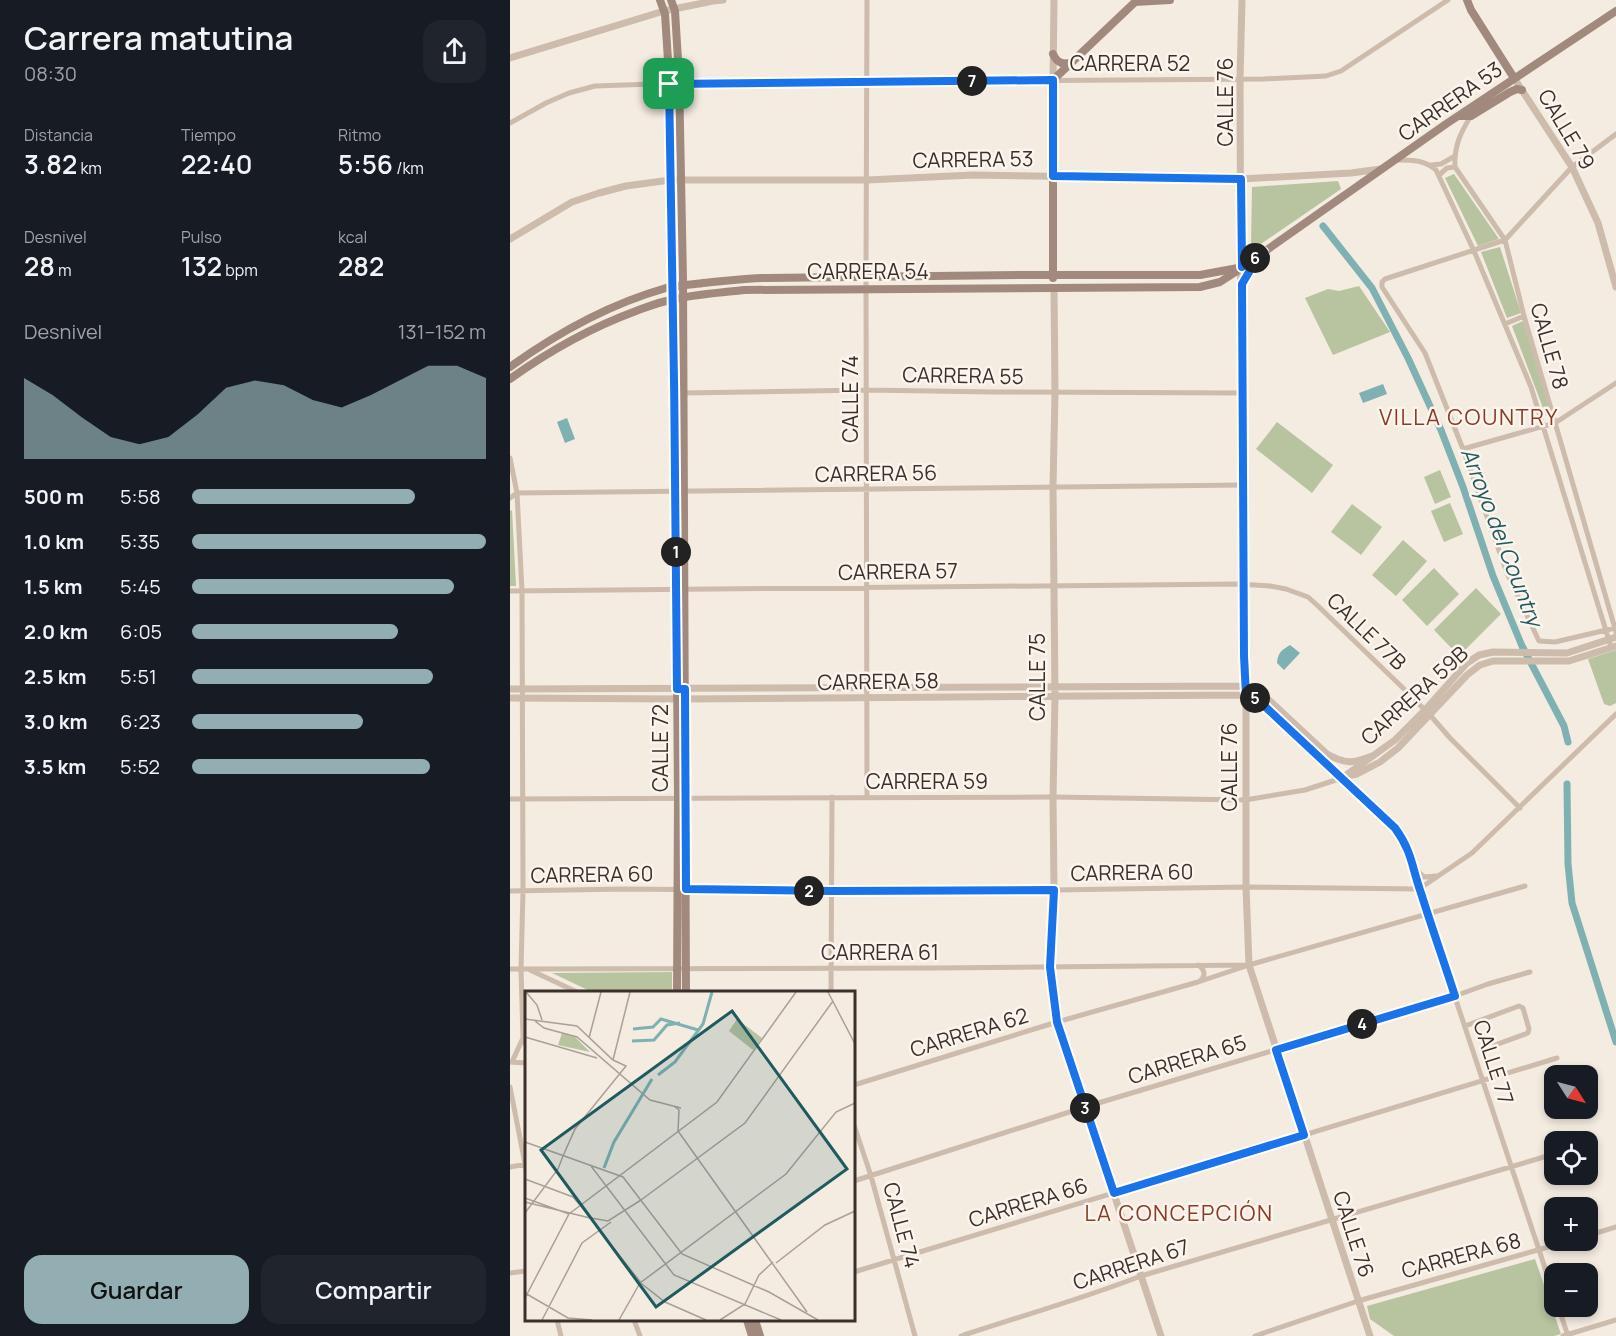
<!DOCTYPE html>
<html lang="es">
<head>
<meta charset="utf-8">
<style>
	body { margin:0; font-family:Manrope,sans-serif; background:#20242c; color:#f1f3f6; height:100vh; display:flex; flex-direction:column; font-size:22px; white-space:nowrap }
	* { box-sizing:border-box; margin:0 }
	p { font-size:20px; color:#9ea1a6 }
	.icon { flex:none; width:33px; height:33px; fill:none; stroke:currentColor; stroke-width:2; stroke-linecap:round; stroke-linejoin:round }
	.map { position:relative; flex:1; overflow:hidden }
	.details { display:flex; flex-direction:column; background:#171b24; width:510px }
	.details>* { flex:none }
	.needle { width:39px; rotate:126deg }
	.fabs { position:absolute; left:1034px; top:1065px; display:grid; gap:12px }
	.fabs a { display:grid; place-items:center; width:54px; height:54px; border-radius:12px; background:#171b24; box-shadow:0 3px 9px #0003; font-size:30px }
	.pin { position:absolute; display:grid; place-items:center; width:51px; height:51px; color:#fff; margin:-26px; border-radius:12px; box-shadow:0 3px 9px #0006 }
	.km { position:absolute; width:30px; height:30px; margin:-15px; border-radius:50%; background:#222; color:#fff; font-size:16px; line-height:30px; text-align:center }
	.round { display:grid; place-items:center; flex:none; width:63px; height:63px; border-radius:18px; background:#20242c }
	.overview { display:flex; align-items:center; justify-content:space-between; height:102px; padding:0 24px }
	h1 { font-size:33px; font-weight:600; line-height:45px }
	.stats { display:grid; grid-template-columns:repeat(3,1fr); gap:9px; height:102px; padding:6px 24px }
	.stats div { display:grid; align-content:center }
	.stats b { font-size:26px; font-weight:600 }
	.stats small { font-size:16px; font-weight:400 }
	.stats p { font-size:16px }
	.chart { height:168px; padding:12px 24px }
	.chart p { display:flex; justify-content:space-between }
	.chart svg { width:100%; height:108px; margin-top:6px; fill:#92aeb2; opacity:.7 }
	.button { display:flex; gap:12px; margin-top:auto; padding:12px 24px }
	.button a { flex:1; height:69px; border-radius:18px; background:#92aeb2; color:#111; font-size:24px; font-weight:600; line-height:69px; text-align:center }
	.button a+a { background:#20242c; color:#f1f3f6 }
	ul { padding:0 24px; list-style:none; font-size:20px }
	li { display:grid; grid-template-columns:96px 72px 1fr; align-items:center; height:45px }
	li i { height:15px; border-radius:8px; background:#92aeb2 }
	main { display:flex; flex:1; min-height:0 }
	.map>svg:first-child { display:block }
	.green { fill:#b8c4a0 }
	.water { fill:#7fb0b2 }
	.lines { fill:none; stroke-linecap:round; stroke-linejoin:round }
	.canal { stroke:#7fb0b2; stroke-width:7 }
	.minor { stroke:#cdbbac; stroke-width:5 }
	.tertiary { stroke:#cdbbac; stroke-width:7 }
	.secondary { stroke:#a18a7d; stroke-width:8 }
	.route-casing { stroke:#fff; stroke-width:12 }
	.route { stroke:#1a73e8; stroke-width:8 }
	.labels { text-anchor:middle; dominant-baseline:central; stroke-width:5; stroke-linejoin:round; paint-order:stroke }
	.street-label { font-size:21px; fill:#3b302b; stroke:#fbf5ee }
	.neighbourhood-label { font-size:22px; letter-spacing:1.5px; fill:#8c3b22; stroke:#fbf5ee }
	.water-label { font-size:22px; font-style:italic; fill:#1f5a5e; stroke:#fbf5ee }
	.inset-river { fill:none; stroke:#7fb0b2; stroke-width:3 }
	.inset-road { fill:none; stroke:#aaa098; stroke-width:1.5 }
	.view { fill:#1f5a5e; fill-opacity:0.15; stroke:#1f5a5e; stroke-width:3 }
	.inset-edge { fill:none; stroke:#3b302b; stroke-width:3 }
</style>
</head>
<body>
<main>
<section class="details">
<div class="overview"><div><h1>Carrera matutina</h1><p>08:30</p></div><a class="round"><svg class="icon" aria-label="share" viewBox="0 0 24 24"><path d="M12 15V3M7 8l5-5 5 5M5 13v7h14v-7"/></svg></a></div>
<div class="stats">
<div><p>Distancia</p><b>3.82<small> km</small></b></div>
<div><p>Tiempo</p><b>22:40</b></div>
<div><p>Ritmo</p><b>5:56<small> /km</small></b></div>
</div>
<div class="stats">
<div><p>Desnivel</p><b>28<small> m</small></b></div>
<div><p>Pulso</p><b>132<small> bpm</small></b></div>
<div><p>kcal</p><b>282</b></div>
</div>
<div class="chart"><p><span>Desnivel</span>131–152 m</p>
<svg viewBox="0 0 160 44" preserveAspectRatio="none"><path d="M0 44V11L10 18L20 27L30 35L40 38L50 35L60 26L70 15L80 12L90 14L100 20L110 23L120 18L130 12L140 6L150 6L160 11V44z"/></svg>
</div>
<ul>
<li><b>500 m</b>5:58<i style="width:76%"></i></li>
<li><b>1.0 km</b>5:35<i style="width:100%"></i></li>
<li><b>1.5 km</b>5:45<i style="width:89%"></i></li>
<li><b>2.0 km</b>6:05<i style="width:70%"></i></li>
<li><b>2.5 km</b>5:51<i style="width:82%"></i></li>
<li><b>3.0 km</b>6:23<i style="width:58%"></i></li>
<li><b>3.5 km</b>5:52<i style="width:81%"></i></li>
</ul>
<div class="button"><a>Guardar</a><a>Compartir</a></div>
</section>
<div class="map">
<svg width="1106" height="1336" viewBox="0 0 1106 1336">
	<rect width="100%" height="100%" fill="#f4ebe1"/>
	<path class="green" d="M 944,174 L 989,239 L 968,246 L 935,178 Z
		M 828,181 L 831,189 L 745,248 L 741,245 L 742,187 Z
		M 990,247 L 1011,313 L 997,318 L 971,252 Z
		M 849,286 L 880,332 L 823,355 L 795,298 L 818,289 L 829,291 Z
		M 1013,321 L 1041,414 L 1036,416 L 1002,326 Z
		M 767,422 L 823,465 L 802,493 L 746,449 Z
		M 930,470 L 941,497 L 925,504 L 914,477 Z
		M 940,503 L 953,534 L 934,542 L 921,511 Z
		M 842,504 L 872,527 L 851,555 L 821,532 Z
		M 2,510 L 6,586 L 0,586 L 0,511 Z
		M 893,540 L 917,561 L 886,596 L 862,575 Z
		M 924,568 L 949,594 L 917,626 L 892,600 Z
		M 966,588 L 991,614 L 949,656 L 924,630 Z
		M 1106,650 L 1106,703 L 1100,706 L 1094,704 L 1078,659 Z
		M 162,972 L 162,992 L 82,992 L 42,973 Z
		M 1025,1259 L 1051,1334 L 1044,1336 L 884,1336 L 860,1319 L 857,1306 Z"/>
	<path class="water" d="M 873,384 L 877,394 L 853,403 L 849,393 Z
		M 57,418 L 65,439 L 55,443 L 47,422 Z
		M 780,645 L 790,653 L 774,670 L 767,663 C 768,652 772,650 780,645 Z"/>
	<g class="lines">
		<path class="canal" d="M 813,226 L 862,288 L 898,358 L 931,430 L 953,487 L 983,576 L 1012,646 L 1054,726 L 1058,742
			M 1057,784 L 1058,864 L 1062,903 L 1106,1042"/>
		<path class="minor" d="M 357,0 L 356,273 L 357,798
			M 961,116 C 950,133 944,147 945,167 L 995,240 L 1014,316 L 1106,632
			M 0,123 L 36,103 L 59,93 L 85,86 L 174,83 L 754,79 L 816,76 L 831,71 L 938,0
			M 888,160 C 902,160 915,160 926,170 L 964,251 L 1021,387 L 1101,647
			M 921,165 L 931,164 L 945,156
			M 929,175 L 937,168 L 945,167
			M 995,324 L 1014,316
			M 173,393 L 357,390 L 484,392 L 732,393
			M 953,449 L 1045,423 L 1106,383
			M 0,458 L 7,493 L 12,591 L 13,891 L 11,969 L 13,1038 L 16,1045
			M 0,498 L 7,493 L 733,485
			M 0,591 L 729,584 L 760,586 L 776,589 L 798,597 L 807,605 L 893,688 L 920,715 L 940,738 L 1010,808
			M 1105,628 L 1045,642 L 1029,641 L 997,573 L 953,449 L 915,353 L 872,287 L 872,282 L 875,279 L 995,240 L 1062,167 L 1106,134
			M 0,799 L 543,797 L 735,800 L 795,790 L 832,778 C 849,794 883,820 894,840 C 903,855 906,873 909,889 L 1044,1295
			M 906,870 L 914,877 L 927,876
			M 0,891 L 114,889 L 321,891 L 544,890 L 736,887 L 909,889 L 962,853 L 1106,714
			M 688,965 C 695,969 696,976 690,981
			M 0,969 L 425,968 L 739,965
			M 20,970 L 67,992
			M 321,992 L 322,797
			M 955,1026 L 1009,1006 L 1013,1008 L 1019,1029 L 1018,1033 L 977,1048
			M 0,1062 L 16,1063
			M 2,1062 L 13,1038
			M 344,1085 L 547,1022 L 688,982 L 739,965 L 1015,886
			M 0,1087 L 16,1169
			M 344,1125 L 361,1176 L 405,1336
			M 1077,1144 L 1084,1141
			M 0,1167 L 16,1164
			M 344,1181 L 575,1107 L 945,996 L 978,984 L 1020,972
			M 1077,1236 L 1106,1227
			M 344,1272 L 1047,1058
			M 0,1273 L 16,1271
			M 1048,1306 L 1058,1336
			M 47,1320 L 51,1336
			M 124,1320 L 130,1336
			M 451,1336 C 511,1316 572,1299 631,1276 L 1044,1154
			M 745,1336 L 848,1301 L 1063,1240
			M 1053,1336 L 1106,1320"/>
		<path class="tertiary" d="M 732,0 L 730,79 L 731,348 L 735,579 L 734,656 L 736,695 L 736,887 L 739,965 L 860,1336
			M 0,58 L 154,11 L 203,1 L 213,0
			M 1004,78 L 1062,167 L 1088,223 L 1106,287
			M 543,80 L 544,0
			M 0,239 L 62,202 L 89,193 L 116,186 L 160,180 L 357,180 L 463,175 L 731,179 L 841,173 L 871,169
			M 544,288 L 545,393 L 543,487 L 545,697 L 543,797 L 544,890 L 540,967 L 547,1022 L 651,1336
			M 0,689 L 736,686 L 748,690 L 817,754 C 835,764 843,764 862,756
			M 0,698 L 167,699 L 736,695 L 748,700 L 832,778
			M 837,776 L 847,774 L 870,762 L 888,748 L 957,675 L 970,665 L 983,661 L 1059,661 L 1106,646
			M 832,778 L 885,740 L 915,710 L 957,663 L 969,655 L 983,652 L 1057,653 L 1106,637"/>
		<path class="secondary" d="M 150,0 L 155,14 L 159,76 L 160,180 L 165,394 L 168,798 L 167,992
			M 161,0 L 165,11 L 169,76 L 173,279 L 176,992
			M 957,0 L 961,10 L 1004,78
			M 543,54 C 546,61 551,65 559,63
			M 949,116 L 961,116 L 1000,92 L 1007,89 L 1012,90
			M 543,278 L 543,80 L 625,2 L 660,0
			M 732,284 L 749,257
			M 0,367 C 47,333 100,304 156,288 C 168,285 181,285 193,283 C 215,281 236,278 257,278 L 509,275 L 690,275 L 728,268
			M 0,379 C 39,351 80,328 126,311 C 137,307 149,302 161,300 C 185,294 210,293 234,290 L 690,287 L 710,282 L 724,273 L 936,124 L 1106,11
			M 237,1320 L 242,1336
			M 245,1320 L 250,1336"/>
	</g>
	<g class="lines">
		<defs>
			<path id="route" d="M 543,80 L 543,176 L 731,179 L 732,267 L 753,252 L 742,267 L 732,284 L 734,656 L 736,695 L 748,700 L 885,828 C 902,851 902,868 911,893 C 922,928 934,962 945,996 L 766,1050 L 794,1135 L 604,1193 L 547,1022 L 540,967 L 544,890 L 321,891 L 176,889 L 175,689 L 167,689 C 166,487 163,286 159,84 Z"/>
		</defs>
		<use href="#route" class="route-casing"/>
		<use href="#route" class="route"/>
	</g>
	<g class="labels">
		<g class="street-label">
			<text x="620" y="63">CARRERA 52</text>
			<text transform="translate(940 101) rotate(-35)">CARRERA 53</text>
			<text transform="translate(715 102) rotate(-90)">CALLE 76</text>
			<text transform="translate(1057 129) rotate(59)">CALLE 79</text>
			<text transform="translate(463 159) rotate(-1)">CARRERA 53</text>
			<text x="358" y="271">CARRERA 54</text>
			<text transform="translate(1040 346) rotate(74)">CALLE 78</text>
			<text transform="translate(453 375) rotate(1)">CARRERA 55</text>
			<text transform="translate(340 399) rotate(-90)">CALLE 74</text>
			<text transform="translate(366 473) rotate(-1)">CARRERA 56</text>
			<text transform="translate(388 571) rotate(-1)">CARRERA 57</text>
			<text transform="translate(857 631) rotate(44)">CALLE 77B</text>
			<text transform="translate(527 677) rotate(-90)">CALLE 75</text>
			<text transform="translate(368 681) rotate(-1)">CARRERA 58</text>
			<text transform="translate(904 695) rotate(-42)">CARRERA 59B</text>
			<text transform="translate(150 748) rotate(-90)">CALLE 72</text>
			<text transform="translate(719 767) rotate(-90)">CALLE 76</text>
			<text x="417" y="781">CARRERA 59</text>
			<text transform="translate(622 872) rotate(-1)">CARRERA 60</text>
			<text transform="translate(82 874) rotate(-1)">CARRERA 60</text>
			<text x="370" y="952">CARRERA 61</text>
			<text transform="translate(459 1032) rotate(-17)">CARRERA 62</text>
			<text transform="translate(677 1059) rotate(-17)">CARRERA 65</text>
			<text transform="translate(984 1062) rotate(72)">CALLE 77</text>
			<text transform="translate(518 1202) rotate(-17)">CARRERA 66</text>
			<text transform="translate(392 1225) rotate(75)">CALLE 74</text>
			<text transform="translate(844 1234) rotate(72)">CALLE 76</text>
			<text transform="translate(951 1255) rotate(-15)">CARRERA 68</text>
			<text transform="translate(621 1264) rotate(-18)">CARRERA 67</text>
		</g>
		<g class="neighbourhood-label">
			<text x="959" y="417">VILLA COUNTRY</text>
			<text x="669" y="1213">LA CONCEPCIÓN</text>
		</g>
		<g class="water-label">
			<text transform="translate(992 537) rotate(69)">Arroyo del Country</text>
		</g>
	</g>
	<g transform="translate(15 991)">
		<rect width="330" height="330" fill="#f4ebe1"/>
		<path d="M 212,28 L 237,47 L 228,59 L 204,40 ZM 37,42 L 49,45 L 65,61 L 33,54 Z" fill="#b8c4a0"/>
		<path class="inset-river" d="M 108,38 L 128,36 L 136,28 L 173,39M 107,50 L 129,49 L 142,34 L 155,32M 133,84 L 150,71 L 178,33 L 187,1M 79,177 L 89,151 L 127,88"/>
		<path class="inset-road" d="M 1,1 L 12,14 L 17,29M 303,1 L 330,53M 0,28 L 52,35 L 88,69 L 101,75 L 50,138 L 38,165M 10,30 L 19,37 L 52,46 L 125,109 L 156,117M 0,46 L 72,67M 64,47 L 76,1M 88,69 L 105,1M 149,115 L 154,119 L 153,140 L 282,321M 0,151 L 98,186 L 157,263 L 244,301 L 293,329M 66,175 L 149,284 L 256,329M 0,188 L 48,206 L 66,227 L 83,230 L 116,209M 0,207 L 44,223M 116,209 L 220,132 L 308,10M 0,211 L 65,227M 0,222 L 33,178 L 38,165M 74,239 L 117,293 L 140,311 L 181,329M 251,272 L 300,234 L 330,220M 0,302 L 43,327 L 67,329M 0,307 L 44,223 L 192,111 L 271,1M 17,329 L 57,252 L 86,231M 94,329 L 115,292 L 261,183 L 311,121 L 330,112M 195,329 L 220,313 L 234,284 L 248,271"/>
		<path class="view" d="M 207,20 L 322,178 L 131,316 L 16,159 Z"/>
		<rect width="330" height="330" class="inset-edge"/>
	</g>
</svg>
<div class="fabs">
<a><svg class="needle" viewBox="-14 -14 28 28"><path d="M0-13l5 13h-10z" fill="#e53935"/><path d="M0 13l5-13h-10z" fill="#9ea1a6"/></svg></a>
<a><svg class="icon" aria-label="locate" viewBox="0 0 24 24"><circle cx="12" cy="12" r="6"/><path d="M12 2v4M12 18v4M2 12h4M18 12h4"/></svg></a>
<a>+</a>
<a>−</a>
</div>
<div class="pin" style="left:159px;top:84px;background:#1e9e55"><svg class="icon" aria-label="arrive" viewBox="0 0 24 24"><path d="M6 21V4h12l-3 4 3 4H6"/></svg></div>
<b class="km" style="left:166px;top:552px">1</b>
<b class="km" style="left:299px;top:891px">2</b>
<b class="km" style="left:575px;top:1108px">3</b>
<b class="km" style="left:852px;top:1024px">4</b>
<b class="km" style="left:745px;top:698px">5</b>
<b class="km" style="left:745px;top:258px">6</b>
<b class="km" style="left:462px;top:81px">7</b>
</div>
</main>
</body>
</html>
